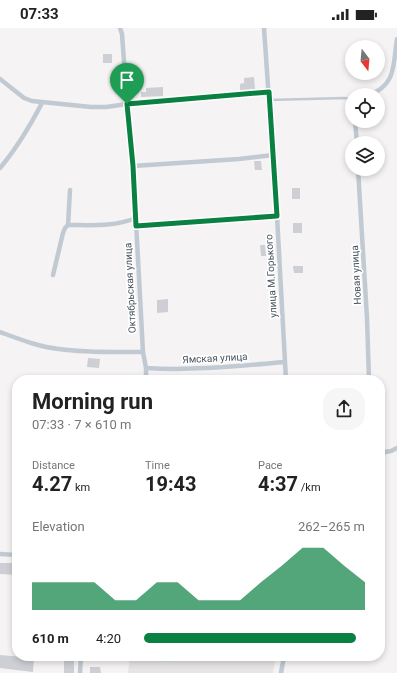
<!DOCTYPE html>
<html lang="en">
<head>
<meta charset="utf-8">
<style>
	body { margin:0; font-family:Roboto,sans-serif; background:#f6f6f6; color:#222; height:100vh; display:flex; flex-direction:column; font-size:15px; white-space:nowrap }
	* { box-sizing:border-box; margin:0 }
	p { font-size:13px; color:#767676 }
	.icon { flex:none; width:22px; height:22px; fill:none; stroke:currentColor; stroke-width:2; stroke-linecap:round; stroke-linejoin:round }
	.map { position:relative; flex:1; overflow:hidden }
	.details { position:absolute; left:12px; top:347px; width:373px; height:286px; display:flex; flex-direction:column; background:#fff; border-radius:16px; box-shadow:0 2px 6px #0003 }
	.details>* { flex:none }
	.needle { width:26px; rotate:164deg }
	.controls { position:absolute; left:345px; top:12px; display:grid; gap:8px }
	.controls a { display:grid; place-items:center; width:40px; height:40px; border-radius:50%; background:#fff; box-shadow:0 2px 6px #0003; font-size:20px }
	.pin { position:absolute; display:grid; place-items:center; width:34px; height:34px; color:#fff; margin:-41px -17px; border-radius:50% 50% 50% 0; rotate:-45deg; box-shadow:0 0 4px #0007 }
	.pin .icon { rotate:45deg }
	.round { display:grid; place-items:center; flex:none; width:42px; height:42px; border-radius:16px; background:#f6f6f6 }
	.headline { display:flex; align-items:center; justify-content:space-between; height:68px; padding:0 20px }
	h1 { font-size:22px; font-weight:700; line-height:30px }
	.metrics { display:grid; grid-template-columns:repeat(3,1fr); gap:6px; height:68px; padding:4px 20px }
	.metrics div { display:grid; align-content:center }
	.metrics b { font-size:20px; font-weight:700 }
	.metrics small { font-size:11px; font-weight:400 }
	.metrics p { font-size:11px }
	.chart { height:112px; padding:8px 20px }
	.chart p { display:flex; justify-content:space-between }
	.chart svg { width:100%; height:72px; margin-top:4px; fill:#0b8043; opacity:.7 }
	ul { padding:0 20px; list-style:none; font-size:13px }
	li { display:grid; grid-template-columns:64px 48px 1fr; align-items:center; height:30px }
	li i { height:10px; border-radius:5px; background:#0b8043 }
	.status { display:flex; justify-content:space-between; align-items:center; height:28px; padding:0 20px; background:#fff; direction:ltr }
	.status svg { height:11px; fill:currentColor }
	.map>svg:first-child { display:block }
	.education { fill:#e6e4e5 }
	.green { fill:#c3f1d5 }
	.building { fill:#cdcfd5 }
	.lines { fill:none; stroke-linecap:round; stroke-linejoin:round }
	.service { stroke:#c1cad2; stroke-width:2.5 }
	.minor { stroke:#c1cad2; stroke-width:4.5 }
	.route-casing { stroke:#fff; stroke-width:8 }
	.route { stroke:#0b8043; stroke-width:5 }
	.labels { text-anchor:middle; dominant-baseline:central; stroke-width:3.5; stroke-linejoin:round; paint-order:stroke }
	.street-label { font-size:10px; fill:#4a5661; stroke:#fff }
</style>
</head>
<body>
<div class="status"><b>07:33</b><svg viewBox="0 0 49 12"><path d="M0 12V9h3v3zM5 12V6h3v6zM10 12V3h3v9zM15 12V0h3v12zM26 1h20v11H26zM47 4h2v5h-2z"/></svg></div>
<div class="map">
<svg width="397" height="645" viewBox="0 0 397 645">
	<rect width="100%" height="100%" fill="#f5f3f3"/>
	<path class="education" d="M 130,628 L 276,628 L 273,645 L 128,645 Z"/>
	<path class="green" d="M 134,628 L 170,628 L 169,634 L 134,630 Z"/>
	<path class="building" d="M 103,26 L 112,26 L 112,35 L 103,35 Z
		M 254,49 L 255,61 L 240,62 L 240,56 L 244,55 L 244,50 Z
		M 163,59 L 163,68 L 141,69 L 141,64 L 146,64 L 146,60 Z
		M 254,133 L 261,133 L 262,142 L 255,142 Z
		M 292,160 L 300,160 L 300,171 L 292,171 Z
		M 293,195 L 302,195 L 302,205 L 293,205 Z
		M 260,217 L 265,217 L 266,228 L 261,228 Z
		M 293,238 L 303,238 L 303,245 L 294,245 Z
		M 168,271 L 168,284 L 157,285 L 157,272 Z
		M 88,330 L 100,331 L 99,340 L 87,339 Z
		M 0,535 L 17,535 L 17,547 L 0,546 Z
		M 0,627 L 34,630 L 33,644 L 0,640 Z
		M 64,628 L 74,628 L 74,645 L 64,645 Z
		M 90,639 L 100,639 L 101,645 L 90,645 Z"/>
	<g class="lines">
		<path class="service" d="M 269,72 L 344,70 L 352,71"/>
		<path class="minor" d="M 120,0 L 122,6 L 127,76 L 133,138 L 143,324 L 146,340 L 146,352
			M 264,0 L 277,188 L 286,352
			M 0,51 L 24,70 L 32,73 L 91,79 L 106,79 L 127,76 L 269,64
			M 369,67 C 397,57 393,35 397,11
			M 355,93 L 357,115
			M 133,138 L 239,131 L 273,127
			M 0,140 C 17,120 30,98 42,75
			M 358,141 L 367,290 L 369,352
			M 68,197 C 91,197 114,199 136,190
			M 136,198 L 277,188
			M 53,247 L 63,205 L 65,200 L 68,197 L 70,162
			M 0,304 C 19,311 39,319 59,321 C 87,325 115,324 143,324
			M 146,340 C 192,343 238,338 285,334
			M 380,425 L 391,423 L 397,420
			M 0,526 L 17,527
			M 80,645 L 81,628
			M 281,645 L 284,628"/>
	</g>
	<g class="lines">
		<defs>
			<path id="route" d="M 269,64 L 277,188 L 136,198 L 133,138 L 127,76 Z"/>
		</defs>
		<use href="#route" class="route-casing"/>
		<use href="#route" class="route"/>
	</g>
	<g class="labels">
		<g class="street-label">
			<text transform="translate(356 247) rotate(-93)">Новая улица</text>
			<text transform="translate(271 248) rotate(-93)">улица М.Горького</text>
			<text transform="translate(130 260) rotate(-93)">Октябрьская улица</text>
			<text transform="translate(215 330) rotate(-3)">Ямская улица</text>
		</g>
	</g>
</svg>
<div class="controls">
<a><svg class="needle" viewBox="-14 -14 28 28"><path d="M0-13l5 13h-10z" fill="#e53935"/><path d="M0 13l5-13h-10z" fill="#767676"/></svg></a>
<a><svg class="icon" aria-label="locate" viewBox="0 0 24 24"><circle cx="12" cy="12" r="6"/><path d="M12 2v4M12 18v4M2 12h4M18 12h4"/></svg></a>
<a><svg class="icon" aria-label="layers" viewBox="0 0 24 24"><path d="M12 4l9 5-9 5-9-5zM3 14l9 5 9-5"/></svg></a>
</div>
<div class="pin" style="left:127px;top:76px;background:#1e9e55"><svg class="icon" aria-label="arrive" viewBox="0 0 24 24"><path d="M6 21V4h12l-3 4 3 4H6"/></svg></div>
<section class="details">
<div class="headline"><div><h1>Morning run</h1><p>07:33 · 7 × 610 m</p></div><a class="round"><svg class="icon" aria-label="share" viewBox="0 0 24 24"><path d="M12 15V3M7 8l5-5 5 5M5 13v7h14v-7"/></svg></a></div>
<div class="metrics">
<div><p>Distance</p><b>4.27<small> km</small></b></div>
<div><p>Time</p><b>19:43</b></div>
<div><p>Pace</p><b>4:37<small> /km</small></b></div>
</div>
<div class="chart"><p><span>Elevation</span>262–265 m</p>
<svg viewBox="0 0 160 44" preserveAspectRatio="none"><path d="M0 44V27L10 27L20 27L30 27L40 38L50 38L60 27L70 27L80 38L90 38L100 38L110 27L120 17L130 6L140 6L150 17L160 27V44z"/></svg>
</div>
<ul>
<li><b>610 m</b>4:20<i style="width:96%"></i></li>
</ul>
</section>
</div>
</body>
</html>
